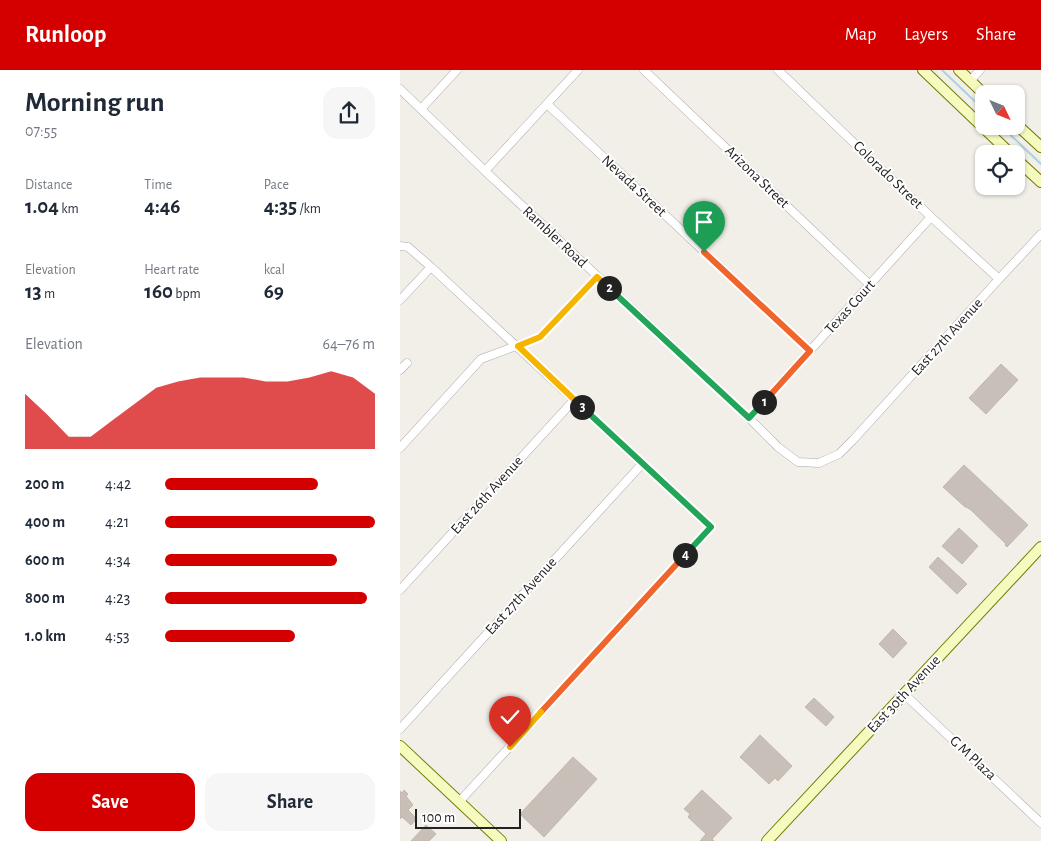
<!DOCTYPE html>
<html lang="en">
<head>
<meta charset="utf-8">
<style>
	body { margin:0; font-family:"Alegreya Sans",sans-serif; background:#f6f6f7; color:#1f2937; height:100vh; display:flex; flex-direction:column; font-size:19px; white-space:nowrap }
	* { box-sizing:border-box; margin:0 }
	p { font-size:16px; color:#747a83 }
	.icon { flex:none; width:28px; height:28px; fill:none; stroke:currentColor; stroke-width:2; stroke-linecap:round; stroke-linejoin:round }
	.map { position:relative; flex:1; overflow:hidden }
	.side { display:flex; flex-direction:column; background:#fff; width:400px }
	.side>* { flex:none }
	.needle { width:32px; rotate:133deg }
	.controls { position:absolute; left:575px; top:15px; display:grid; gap:10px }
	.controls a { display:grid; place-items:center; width:50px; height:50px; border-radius:10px; background:#fff; box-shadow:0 1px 4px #0004; font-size:25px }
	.scale { position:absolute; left:15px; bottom:12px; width:106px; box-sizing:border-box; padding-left:5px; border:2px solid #222; border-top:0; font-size:14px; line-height:18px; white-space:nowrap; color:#222; -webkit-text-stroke:4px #fff; paint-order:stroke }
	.pin { position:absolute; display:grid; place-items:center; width:42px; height:42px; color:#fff; margin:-51px -21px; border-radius:50% 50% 50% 0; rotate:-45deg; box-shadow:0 0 5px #0007 }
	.pin .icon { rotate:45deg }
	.km { position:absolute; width:25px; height:25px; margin:-12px; border-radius:50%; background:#222; color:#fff; font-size:14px; line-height:25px; text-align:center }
	.round { display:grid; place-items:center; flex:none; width:52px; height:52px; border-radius:15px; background:#f6f6f7 }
	.headline { display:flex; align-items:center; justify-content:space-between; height:85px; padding:0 25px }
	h1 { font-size:28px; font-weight:600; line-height:38px }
	.figures { display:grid; grid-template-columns:repeat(3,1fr); gap:8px; height:85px; padding:5px 25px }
	.figures div { display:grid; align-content:center }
	.figures b { font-size:21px; font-weight:600 }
	.figures small { font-size:14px; font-weight:400 }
	.figures p { font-size:14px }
	.chart { height:140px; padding:10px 25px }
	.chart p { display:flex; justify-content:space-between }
	.chart svg { width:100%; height:90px; margin-top:5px; fill:#d40000; opacity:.7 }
	.action { display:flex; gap:10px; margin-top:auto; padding:10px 25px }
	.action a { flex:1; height:58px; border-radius:15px; background:#d40000; color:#fff; font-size:20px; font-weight:600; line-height:58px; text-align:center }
	.action a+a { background:#f6f6f7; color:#1f2937 }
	ul { padding:0 25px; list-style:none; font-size:16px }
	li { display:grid; grid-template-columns:80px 60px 1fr; align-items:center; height:38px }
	li i { height:12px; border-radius:6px; background:#d40000 }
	header { display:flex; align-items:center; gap:30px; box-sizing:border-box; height:70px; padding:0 25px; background:#d40000; color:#fff }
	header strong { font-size:24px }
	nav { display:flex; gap:28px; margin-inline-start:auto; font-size:18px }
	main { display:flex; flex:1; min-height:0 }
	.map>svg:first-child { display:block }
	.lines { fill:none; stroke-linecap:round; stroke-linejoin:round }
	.stream { stroke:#aad3df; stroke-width:2 }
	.building { fill:#c7bfb8; stroke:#c4b6ab }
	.street-casing { stroke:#a9a9a9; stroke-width:9 }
	.secondary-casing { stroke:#707d05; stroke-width:12 }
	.street { stroke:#fff; stroke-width:8 }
	.secondary { stroke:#f7fabf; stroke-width:10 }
	.split-1-casing { stroke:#fff; stroke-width:10 }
	.split-2-casing { stroke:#fff; stroke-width:10 }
	.split-3-casing { stroke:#fff; stroke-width:10 }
	.split-4-casing { stroke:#fff; stroke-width:10 }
	.split-5-casing { stroke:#fff; stroke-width:10 }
	.split-6-casing { stroke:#fff; stroke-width:10 }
	.split-1 { stroke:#f0652b; stroke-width:6 }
	.split-2 { stroke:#22a559; stroke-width:6 }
	.split-3 { stroke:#f5b400; stroke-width:6 }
	.split-4 { stroke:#22a559; stroke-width:6 }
	.split-5 { stroke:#f0652b; stroke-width:6 }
	.split-6 { stroke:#f5b400; stroke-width:6 }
	.labels { text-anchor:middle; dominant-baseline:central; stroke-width:4; stroke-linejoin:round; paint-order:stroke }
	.street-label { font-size:15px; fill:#222; stroke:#fff }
</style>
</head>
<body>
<header>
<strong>Runloop</strong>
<nav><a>Map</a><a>Layers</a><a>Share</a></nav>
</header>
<main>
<section class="side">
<div class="headline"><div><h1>Morning run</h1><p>07:55</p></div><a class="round"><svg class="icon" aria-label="share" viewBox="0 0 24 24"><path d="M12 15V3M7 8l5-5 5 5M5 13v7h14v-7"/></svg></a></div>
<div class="figures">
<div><p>Distance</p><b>1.04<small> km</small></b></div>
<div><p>Time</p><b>4:46</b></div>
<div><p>Pace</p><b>4:35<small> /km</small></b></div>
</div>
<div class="figures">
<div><p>Elevation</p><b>13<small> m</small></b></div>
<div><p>Heart rate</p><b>160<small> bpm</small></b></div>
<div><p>kcal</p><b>69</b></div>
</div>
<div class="chart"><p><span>Elevation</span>64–76 m</p>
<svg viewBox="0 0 160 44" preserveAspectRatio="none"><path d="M0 44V17L10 27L20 38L30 38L40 30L50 22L60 14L70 11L80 9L90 9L100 9L110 11L120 11L130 9L140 6L150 9L160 17V44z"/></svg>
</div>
<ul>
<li><b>200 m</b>4:42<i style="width:73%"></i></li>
<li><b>400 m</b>4:21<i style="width:100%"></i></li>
<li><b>600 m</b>4:34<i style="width:82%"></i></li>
<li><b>800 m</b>4:23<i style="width:96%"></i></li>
<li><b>1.0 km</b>4:53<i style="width:62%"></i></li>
</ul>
<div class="action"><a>Save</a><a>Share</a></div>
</section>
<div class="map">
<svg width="641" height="771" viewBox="0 0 641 771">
	<rect width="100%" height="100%" fill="#f2efe9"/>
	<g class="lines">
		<path class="stream" d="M 542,0 L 584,40
			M 601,56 L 641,94"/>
	</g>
	<path class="building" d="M 601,294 L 618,310 L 586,344 L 569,328 Z
		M 564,395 L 628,455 L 607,477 L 605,475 L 606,474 L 571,440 L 566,437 L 565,437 L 543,417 Z
		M 559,458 L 578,476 L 562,494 L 542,476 Z
		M 538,487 L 567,514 L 557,524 L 529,497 Z
		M 493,559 L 507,573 L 493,588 L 479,574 Z
		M 414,628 L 434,647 L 426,656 L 405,637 Z
		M 360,665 L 392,696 L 378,711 L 375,708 L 369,714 L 340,687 Z
		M 173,687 L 197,709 L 144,767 L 120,744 Z
		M 4,720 L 8,724 L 6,726 L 13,735 L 8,740 L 17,749 L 11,755 L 2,747 L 0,749 L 0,721 L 2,723 Z
		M 302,720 L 332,748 L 312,769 L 314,771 L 300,771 L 306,764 L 288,747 L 290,744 L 284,739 Z
		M 26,755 L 36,764 L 29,771 L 11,771 Z"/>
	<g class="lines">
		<defs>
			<path id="street" d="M 244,0 L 470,215
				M 378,0 L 531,147 L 599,209
				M 570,11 L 580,0
				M 0,19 L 85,101 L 349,348 L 378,377 L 398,392 L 419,393 L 439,384 L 453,370 L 599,209 L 641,164
				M 147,34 L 410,281
				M 21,39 L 57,0
				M 85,101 L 178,0
				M 0,176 L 8,177 L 31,197 L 311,457 L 59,732
				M 0,230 L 31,197
				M 0,300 L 7,293
				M 349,348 L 531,147
				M 0,378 L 81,289 L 140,267 L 197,207
				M 0,520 L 174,330
				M 504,624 L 641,753
				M 0,659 L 242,394"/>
			<path id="secondary" d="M 523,0 L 611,84
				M 559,0 L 584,24
				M 616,54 L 641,77
				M 616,89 L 641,112
				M 0,676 L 101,771
				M 367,771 L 641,477"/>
		</defs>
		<use href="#street" class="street-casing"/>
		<use href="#secondary" class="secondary-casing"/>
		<use href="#street" class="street"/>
		<use href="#secondary" class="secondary"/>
	</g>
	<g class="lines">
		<defs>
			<path id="split-1" d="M 304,182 L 410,281 L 364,332"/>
			<path id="split-2" d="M 209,218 L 349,348 L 364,332"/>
			<path id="split-3" d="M 182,337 L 118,276 L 140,267 L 197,207 L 209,218"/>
			<path id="split-4" d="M 182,337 L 311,457 L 285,485"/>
			<path id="split-5" d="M 141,642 L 285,485"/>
			<path id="split-6" d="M 110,677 L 141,642"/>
		</defs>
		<use href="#split-1" class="split-1-casing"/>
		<use href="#split-2" class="split-2-casing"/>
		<use href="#split-3" class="split-3-casing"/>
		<use href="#split-4" class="split-4-casing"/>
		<use href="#split-5" class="split-5-casing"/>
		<use href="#split-6" class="split-6-casing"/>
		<use href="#split-1" class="split-1"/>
		<use href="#split-2" class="split-2"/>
		<use href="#split-3" class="split-3"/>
		<use href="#split-4" class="split-4"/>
		<use href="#split-5" class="split-5"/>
		<use href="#split-6" class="split-6"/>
	</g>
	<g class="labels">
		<g class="street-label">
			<text transform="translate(488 105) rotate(44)">Colorado Street</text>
			<text transform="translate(357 107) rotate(44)">Arizona Street</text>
			<text transform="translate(234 116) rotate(43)">Nevada Street</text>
			<text transform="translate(155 167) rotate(43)">Rambler Road</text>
			<text transform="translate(450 237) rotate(-48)">Texas Court</text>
			<text transform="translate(547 267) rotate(-48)">East 27th Avenue</text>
			<text transform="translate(87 425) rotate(-48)">East 26th Avenue</text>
			<text transform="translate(121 526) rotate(-48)">East 27th Avenue</text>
			<text transform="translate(504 624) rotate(-47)">East 30th Avenue</text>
			<text transform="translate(573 688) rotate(43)">G M Plaza</text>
		</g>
	</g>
</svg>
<div class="controls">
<a><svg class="needle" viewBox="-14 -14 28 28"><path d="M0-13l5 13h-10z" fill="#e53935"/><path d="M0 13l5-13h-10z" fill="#747a83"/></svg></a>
<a><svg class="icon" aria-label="locate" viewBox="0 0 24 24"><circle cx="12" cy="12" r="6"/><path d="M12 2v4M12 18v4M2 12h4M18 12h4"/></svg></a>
</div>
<div class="scale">100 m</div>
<div class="pin" style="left:304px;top:182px;background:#1e9e55"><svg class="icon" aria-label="arrive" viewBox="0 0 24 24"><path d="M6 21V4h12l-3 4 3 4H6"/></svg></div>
<div class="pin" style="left:110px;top:677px;background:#d93025"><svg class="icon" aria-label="check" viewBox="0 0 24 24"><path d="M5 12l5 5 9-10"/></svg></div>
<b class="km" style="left:364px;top:332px">1</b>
<b class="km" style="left:209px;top:218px">2</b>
<b class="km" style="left:182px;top:337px">3</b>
<b class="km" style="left:285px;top:485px">4</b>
</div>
</main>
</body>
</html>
